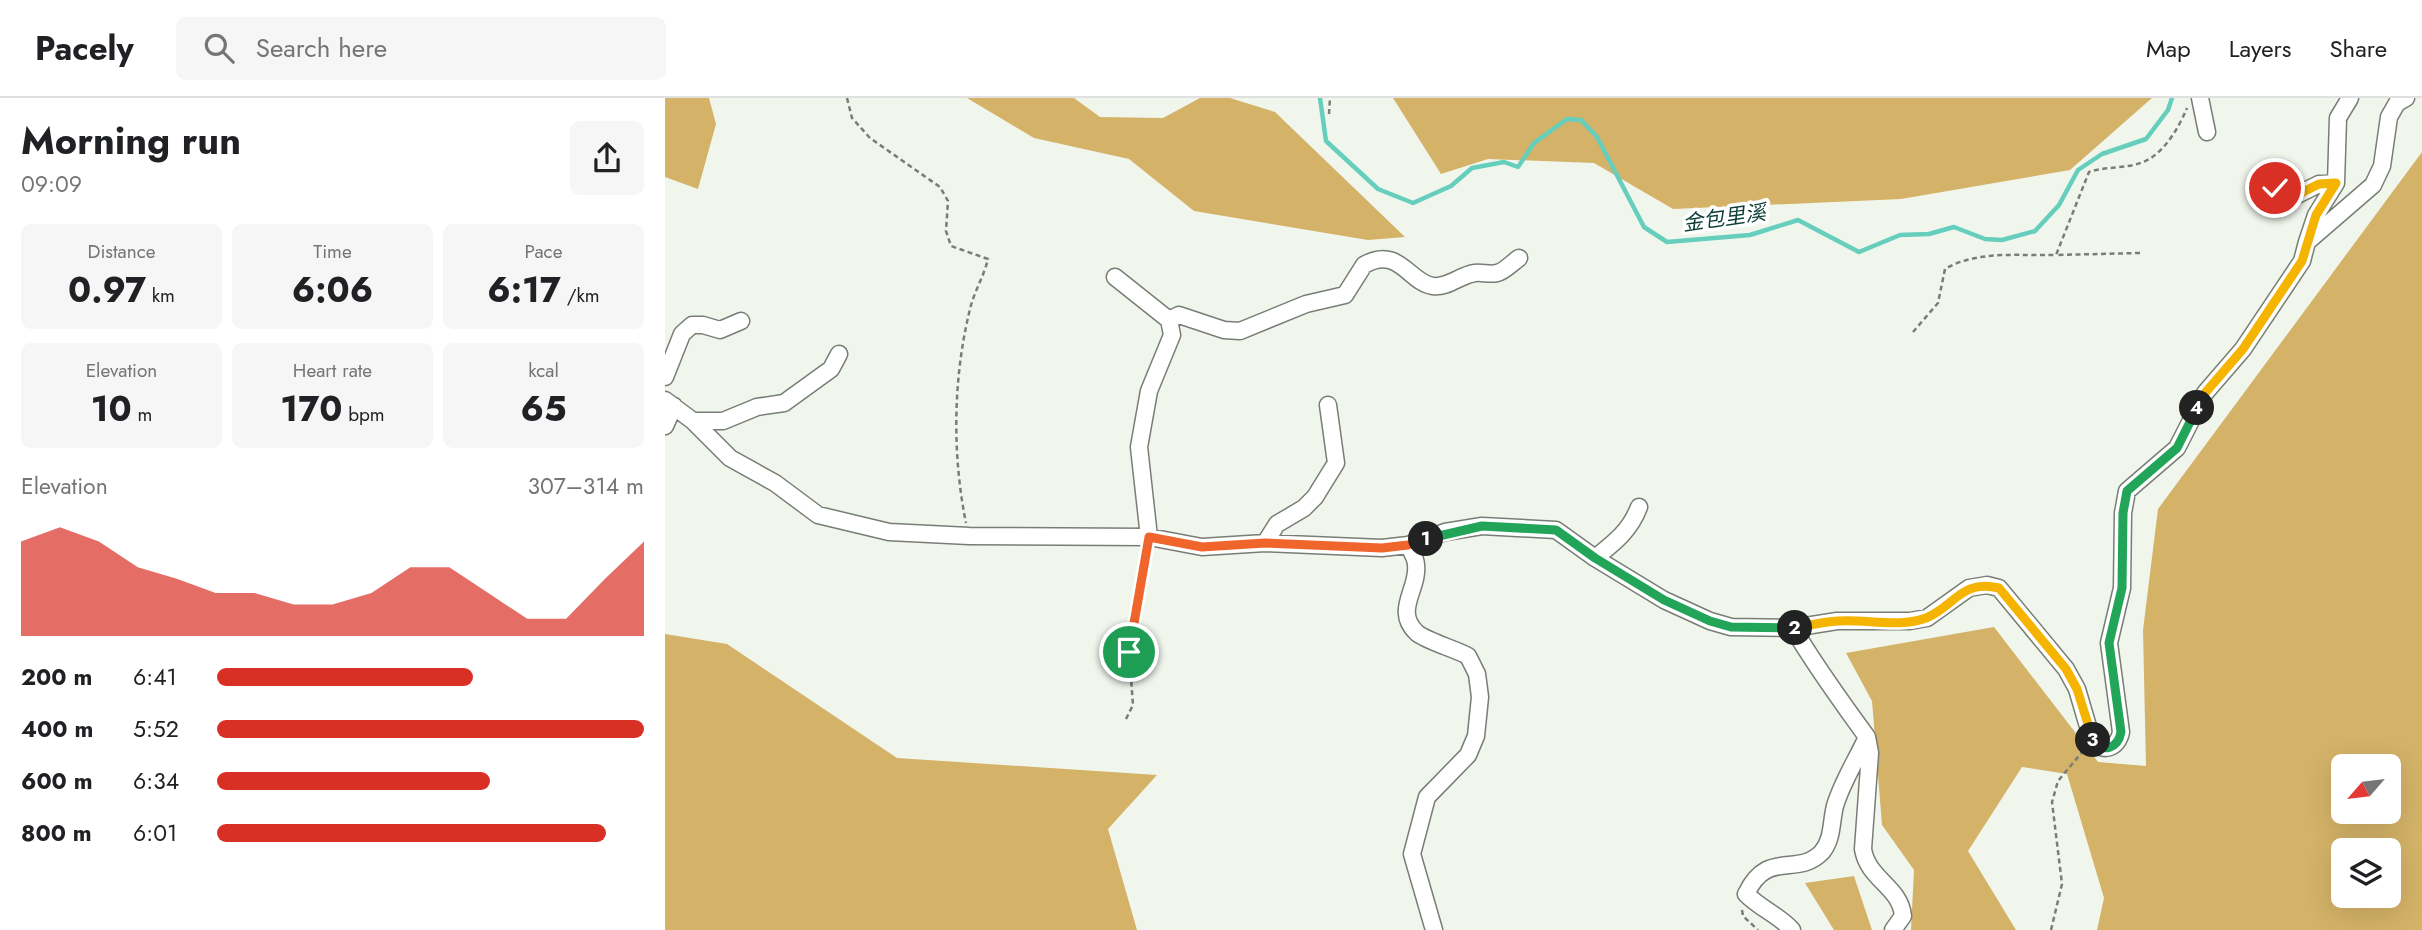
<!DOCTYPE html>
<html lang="en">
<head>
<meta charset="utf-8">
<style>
	body { margin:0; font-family:Jost,"Noto Sans TC",sans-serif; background:#f6f6f6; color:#202124; height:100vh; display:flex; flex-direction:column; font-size:26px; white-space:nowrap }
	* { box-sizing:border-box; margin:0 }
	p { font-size:23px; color:#757577 }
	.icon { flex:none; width:38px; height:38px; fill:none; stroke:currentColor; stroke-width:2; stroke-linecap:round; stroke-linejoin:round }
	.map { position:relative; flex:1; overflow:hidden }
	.panel { display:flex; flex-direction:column; background:#fff; width:665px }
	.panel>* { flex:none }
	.needle { width:46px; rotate:242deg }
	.tools { position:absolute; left:1666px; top:656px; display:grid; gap:14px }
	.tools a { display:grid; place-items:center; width:70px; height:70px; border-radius:10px; background:#fff; box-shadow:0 7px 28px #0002; font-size:35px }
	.pin { position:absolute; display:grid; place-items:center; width:60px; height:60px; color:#fff; margin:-30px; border:4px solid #fff; border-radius:50%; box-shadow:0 2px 7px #0007 }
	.km { position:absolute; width:35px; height:35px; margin:-18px; border-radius:50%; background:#222; color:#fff; font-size:19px; line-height:35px; text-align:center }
	.round { display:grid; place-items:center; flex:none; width:74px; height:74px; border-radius:10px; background:#f6f6f6 }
	.headline { display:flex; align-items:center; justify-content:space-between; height:119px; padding:0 21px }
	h1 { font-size:38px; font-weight:700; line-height:52px }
	.stats { display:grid; grid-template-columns:repeat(3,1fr); gap:10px; height:119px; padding:7px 21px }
	.stats div { display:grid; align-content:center; border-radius:10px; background:#f6f6f6; text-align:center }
	.stats b { font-size:35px; font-weight:700 }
	.stats small { font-size:19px; font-weight:400 }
	.stats p { font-size:19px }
	.chart { height:196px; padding:14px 21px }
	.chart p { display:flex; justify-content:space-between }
	.chart svg { width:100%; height:126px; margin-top:7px; fill:#d93025; opacity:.7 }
	ul { padding:0 21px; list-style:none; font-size:23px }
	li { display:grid; grid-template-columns:112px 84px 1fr; align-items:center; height:52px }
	li i { height:18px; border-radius:9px; background:#d93025 }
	header { display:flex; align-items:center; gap:42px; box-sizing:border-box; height:98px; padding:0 35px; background:#fff; border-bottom:2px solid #e0e0e0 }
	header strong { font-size:33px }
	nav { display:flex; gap:38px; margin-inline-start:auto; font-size:24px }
	.search { width:490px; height:63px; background:#f6f6f6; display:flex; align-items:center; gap:18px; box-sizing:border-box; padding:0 24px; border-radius:10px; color:#757577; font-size:26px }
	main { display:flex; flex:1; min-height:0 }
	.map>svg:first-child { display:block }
	.forest { fill:#d4b268; fill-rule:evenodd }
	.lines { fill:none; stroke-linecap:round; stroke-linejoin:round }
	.stream { stroke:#66cebc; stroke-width:4.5 }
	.minor-casing { stroke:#787d75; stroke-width:19 }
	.path { stroke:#797d77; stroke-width:2.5; stroke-dasharray:5 3.5; stroke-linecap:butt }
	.minor { stroke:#fff; stroke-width:16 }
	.split-1-casing { stroke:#fff; stroke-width:14 }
	.split-2-casing { stroke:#fff; stroke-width:14 }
	.split-3-casing { stroke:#fff; stroke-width:14 }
	.split-4-casing { stroke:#fff; stroke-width:14 }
	.split-5-casing { stroke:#fff; stroke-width:14 }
	.split-1 { stroke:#f0652b; stroke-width:9 }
	.split-2 { stroke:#22a559; stroke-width:9 }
	.split-3 { stroke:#f5b400; stroke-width:9 }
	.split-4 { stroke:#22a559; stroke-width:9 }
	.split-5 { stroke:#f5b400; stroke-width:9 }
	.labels { text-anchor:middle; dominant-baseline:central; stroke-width:7; stroke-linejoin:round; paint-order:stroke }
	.water-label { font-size:21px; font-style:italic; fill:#0c3d36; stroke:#fff }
</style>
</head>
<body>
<header>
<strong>Pacely</strong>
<div class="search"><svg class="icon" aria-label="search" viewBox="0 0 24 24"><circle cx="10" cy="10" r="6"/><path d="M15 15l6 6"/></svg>Search here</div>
<nav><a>Map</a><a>Layers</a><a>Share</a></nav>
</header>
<main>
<section class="panel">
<div class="headline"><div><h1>Morning run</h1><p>09:09</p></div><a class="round"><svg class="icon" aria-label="share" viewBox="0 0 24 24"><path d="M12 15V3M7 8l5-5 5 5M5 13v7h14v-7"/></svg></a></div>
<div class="stats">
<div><p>Distance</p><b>0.97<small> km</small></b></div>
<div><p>Time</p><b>6:06</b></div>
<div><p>Pace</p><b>6:17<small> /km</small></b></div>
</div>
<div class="stats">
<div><p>Elevation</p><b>10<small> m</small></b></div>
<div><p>Heart rate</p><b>170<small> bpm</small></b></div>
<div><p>kcal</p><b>65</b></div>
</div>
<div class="chart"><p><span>Elevation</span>307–314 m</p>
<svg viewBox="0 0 160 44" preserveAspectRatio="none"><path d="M0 44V11L10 6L20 11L30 20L40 24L50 29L60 29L70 33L80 33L90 29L100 20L110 20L120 29L130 38L140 38L150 24L160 11V44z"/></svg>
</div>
<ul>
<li><b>200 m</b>6:41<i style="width:60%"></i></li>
<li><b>400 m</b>5:52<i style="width:100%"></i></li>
<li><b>600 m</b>6:34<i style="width:64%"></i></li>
<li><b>800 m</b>6:01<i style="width:91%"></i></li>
</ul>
</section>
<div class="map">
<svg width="1757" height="832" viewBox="0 0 1757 832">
	<rect width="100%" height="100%" fill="#f1f6ed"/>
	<path class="forest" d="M 0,0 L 44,0 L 51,26 L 33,91 L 0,79 Z
		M 302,0 L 409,0 L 435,19 L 498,20 L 535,0 L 565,0 L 610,14 L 740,139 L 703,142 L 529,113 L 464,61 L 369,40 Z
		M 728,0 L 1487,0 L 1405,72 L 1236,101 L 1008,111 L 929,65 L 823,61 L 776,76 Z
		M 1757,54 L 1757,832 L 1432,832 L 1439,800 L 1402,676 L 1357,669 L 1303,753 L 1351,832 L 1246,832 L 1249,772 L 1217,727 L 1207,603 L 1181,555 L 1329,529 L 1433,664 L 1481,668 L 1478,532 L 1493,411 ZM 1678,668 L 1724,668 L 1724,714 L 1678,714 ZM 1678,752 L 1724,752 L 1724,798 L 1678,798 Z
		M 0,536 L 62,546 L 232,660 L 492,677 L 443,731 L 472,832 L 0,832 Z
		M 1189,778 L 1207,832 L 1169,832 L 1140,785 Z"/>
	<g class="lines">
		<path class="stream" d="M 655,0 L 661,43 L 713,91 L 748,105 L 786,88 L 807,70 L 839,64 L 853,69 L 869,45 L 902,21 L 916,22 L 932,39 L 979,129 L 1002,144 L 1085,137 L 1133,122 L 1194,154 L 1235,137 L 1264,136 L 1289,129 L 1320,141 L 1337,142 L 1370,133 L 1394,107 L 1413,72 L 1437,56 L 1481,41 L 1503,12 L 1507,0"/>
		<defs>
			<path id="minor" d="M 1535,0 L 1542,34
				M 1610,91 L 1611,101 L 1620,103 L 1654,86 L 1671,85
				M 1642,144 L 1651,117 L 1671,85 L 1673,20 L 1685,0
				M 450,179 L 504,222
				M 0,279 L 17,236 L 27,227 L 38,227 L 55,232 L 76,223
				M 0,302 L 28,323 L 65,360 L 110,385 L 153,417 L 224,434 L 304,438 L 484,439 L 537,449 L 600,445 L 717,450 L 743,447 L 780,434 L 817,428 L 891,432 L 930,460 L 999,502 L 1045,523 L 1066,529 L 1128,530 L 1172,523 L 1245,523 L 1262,520 L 1304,490 L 1322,487 L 1334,490 L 1401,571 L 1412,591 L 1427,642 C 1437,656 1453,650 1456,634 L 1444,545 L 1457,490 L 1458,415 L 1462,393 L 1512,350 L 1540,295 L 1578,251 L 1637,163 L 1642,144 L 1708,87 L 1717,68 L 1724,19 L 1732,5 L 1741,0
				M 28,323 L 58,323 L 92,309 L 119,305 L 166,271 L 174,256
				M 0,328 L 9,308
				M 484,439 L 474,349 L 484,293 L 507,237 L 504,222 L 514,217 L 559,232 L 575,233 L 641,206 L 680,197 L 699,167 C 734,147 744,185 768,188 C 783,190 795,177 810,175 C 817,174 825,177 832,175 C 839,174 848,164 854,160
				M 600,445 L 612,426 L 639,410 L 650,399 L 671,365 L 663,307
				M 743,447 C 746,453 751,460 751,467 C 754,491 728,513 752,535 C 762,543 790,551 803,558 L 812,576 L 815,599 L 811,638 L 803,657 L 762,699 L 747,756 L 769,832
				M 930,460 C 949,445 965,433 974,409
				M 1202,639 L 1205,655 L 1198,751 C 1203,782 1235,788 1238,818 L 1228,832
				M 1127,832 C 1115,818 1096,811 1081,796 C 1103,750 1132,780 1157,754 C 1168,741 1166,723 1170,708 C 1177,684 1192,661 1202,639 C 1176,603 1150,568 1128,530"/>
		</defs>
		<use href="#minor" class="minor-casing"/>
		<path class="path" d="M 182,0 L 187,20 L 205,40 L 275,89 L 283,103 L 281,133 L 286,148 L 323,161 C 319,178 309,194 305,211 C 288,280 287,356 301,425
			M 664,16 L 665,0
			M 1475,155 L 1391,157 L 1424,74 C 1441,68 1462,71 1478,64 C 1499,56 1514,29 1522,10
			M 1248,234 L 1273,205 L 1280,171 C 1312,152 1355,158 1391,157
			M 461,621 L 468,607 L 464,554 L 481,452
			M 1077,812 L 1078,818 L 1093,832
			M 1386,832 L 1397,786 L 1387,704 L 1393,683 L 1418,653"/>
		<use href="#minor" class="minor"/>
	</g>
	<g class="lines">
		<defs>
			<path id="split-1" d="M 464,554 L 484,439 L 537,449 L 600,445 L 717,450 L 743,447 L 761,441"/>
			<path id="split-2" d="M 761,441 L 817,428 L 891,432 L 930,460 L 999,502 L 1045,523 L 1066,529 L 1130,530"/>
			<path id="split-3" d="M 1130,530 C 1144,527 1159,524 1173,523 C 1201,521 1235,530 1261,520 C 1290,508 1296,481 1334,490 L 1401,571 L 1412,591 L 1428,642"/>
			<path id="split-4" d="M 1428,642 C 1438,656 1453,650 1456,634 L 1444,545 L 1457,490 L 1458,415 L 1462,393 L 1512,350 L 1532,310"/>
			<path id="split-5" d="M 1532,310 L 1540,295 L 1578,251 L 1637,163 L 1651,117 L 1671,85 L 1654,86 L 1620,103 L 1611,102 L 1610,90"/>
		</defs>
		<use href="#split-1" class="split-1-casing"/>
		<use href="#split-2" class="split-2-casing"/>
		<use href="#split-3" class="split-3-casing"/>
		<use href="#split-4" class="split-4-casing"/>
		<use href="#split-5" class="split-5-casing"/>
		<use href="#split-1" class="split-1"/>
		<use href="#split-2" class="split-2"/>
		<use href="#split-3" class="split-3"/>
		<use href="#split-4" class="split-4"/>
		<use href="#split-5" class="split-5"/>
	</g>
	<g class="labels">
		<g class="water-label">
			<text transform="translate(1059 120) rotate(-8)">金包里溪</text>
		</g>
	</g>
</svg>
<div class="tools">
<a><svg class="needle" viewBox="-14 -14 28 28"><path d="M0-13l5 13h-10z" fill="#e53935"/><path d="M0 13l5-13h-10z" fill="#757577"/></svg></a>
<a><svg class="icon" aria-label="layers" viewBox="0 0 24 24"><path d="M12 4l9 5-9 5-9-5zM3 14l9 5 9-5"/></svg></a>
</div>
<div class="pin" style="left:464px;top:554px;background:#1e9e55"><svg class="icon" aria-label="arrive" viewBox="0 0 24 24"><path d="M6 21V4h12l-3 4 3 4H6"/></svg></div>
<div class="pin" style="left:1610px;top:90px;background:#d93025"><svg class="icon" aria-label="check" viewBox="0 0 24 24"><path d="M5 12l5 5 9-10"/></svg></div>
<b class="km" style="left:761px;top:441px">1</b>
<b class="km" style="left:1130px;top:530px">2</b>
<b class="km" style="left:1428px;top:642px">3</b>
<b class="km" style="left:1532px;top:310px">4</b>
</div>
</main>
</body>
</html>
